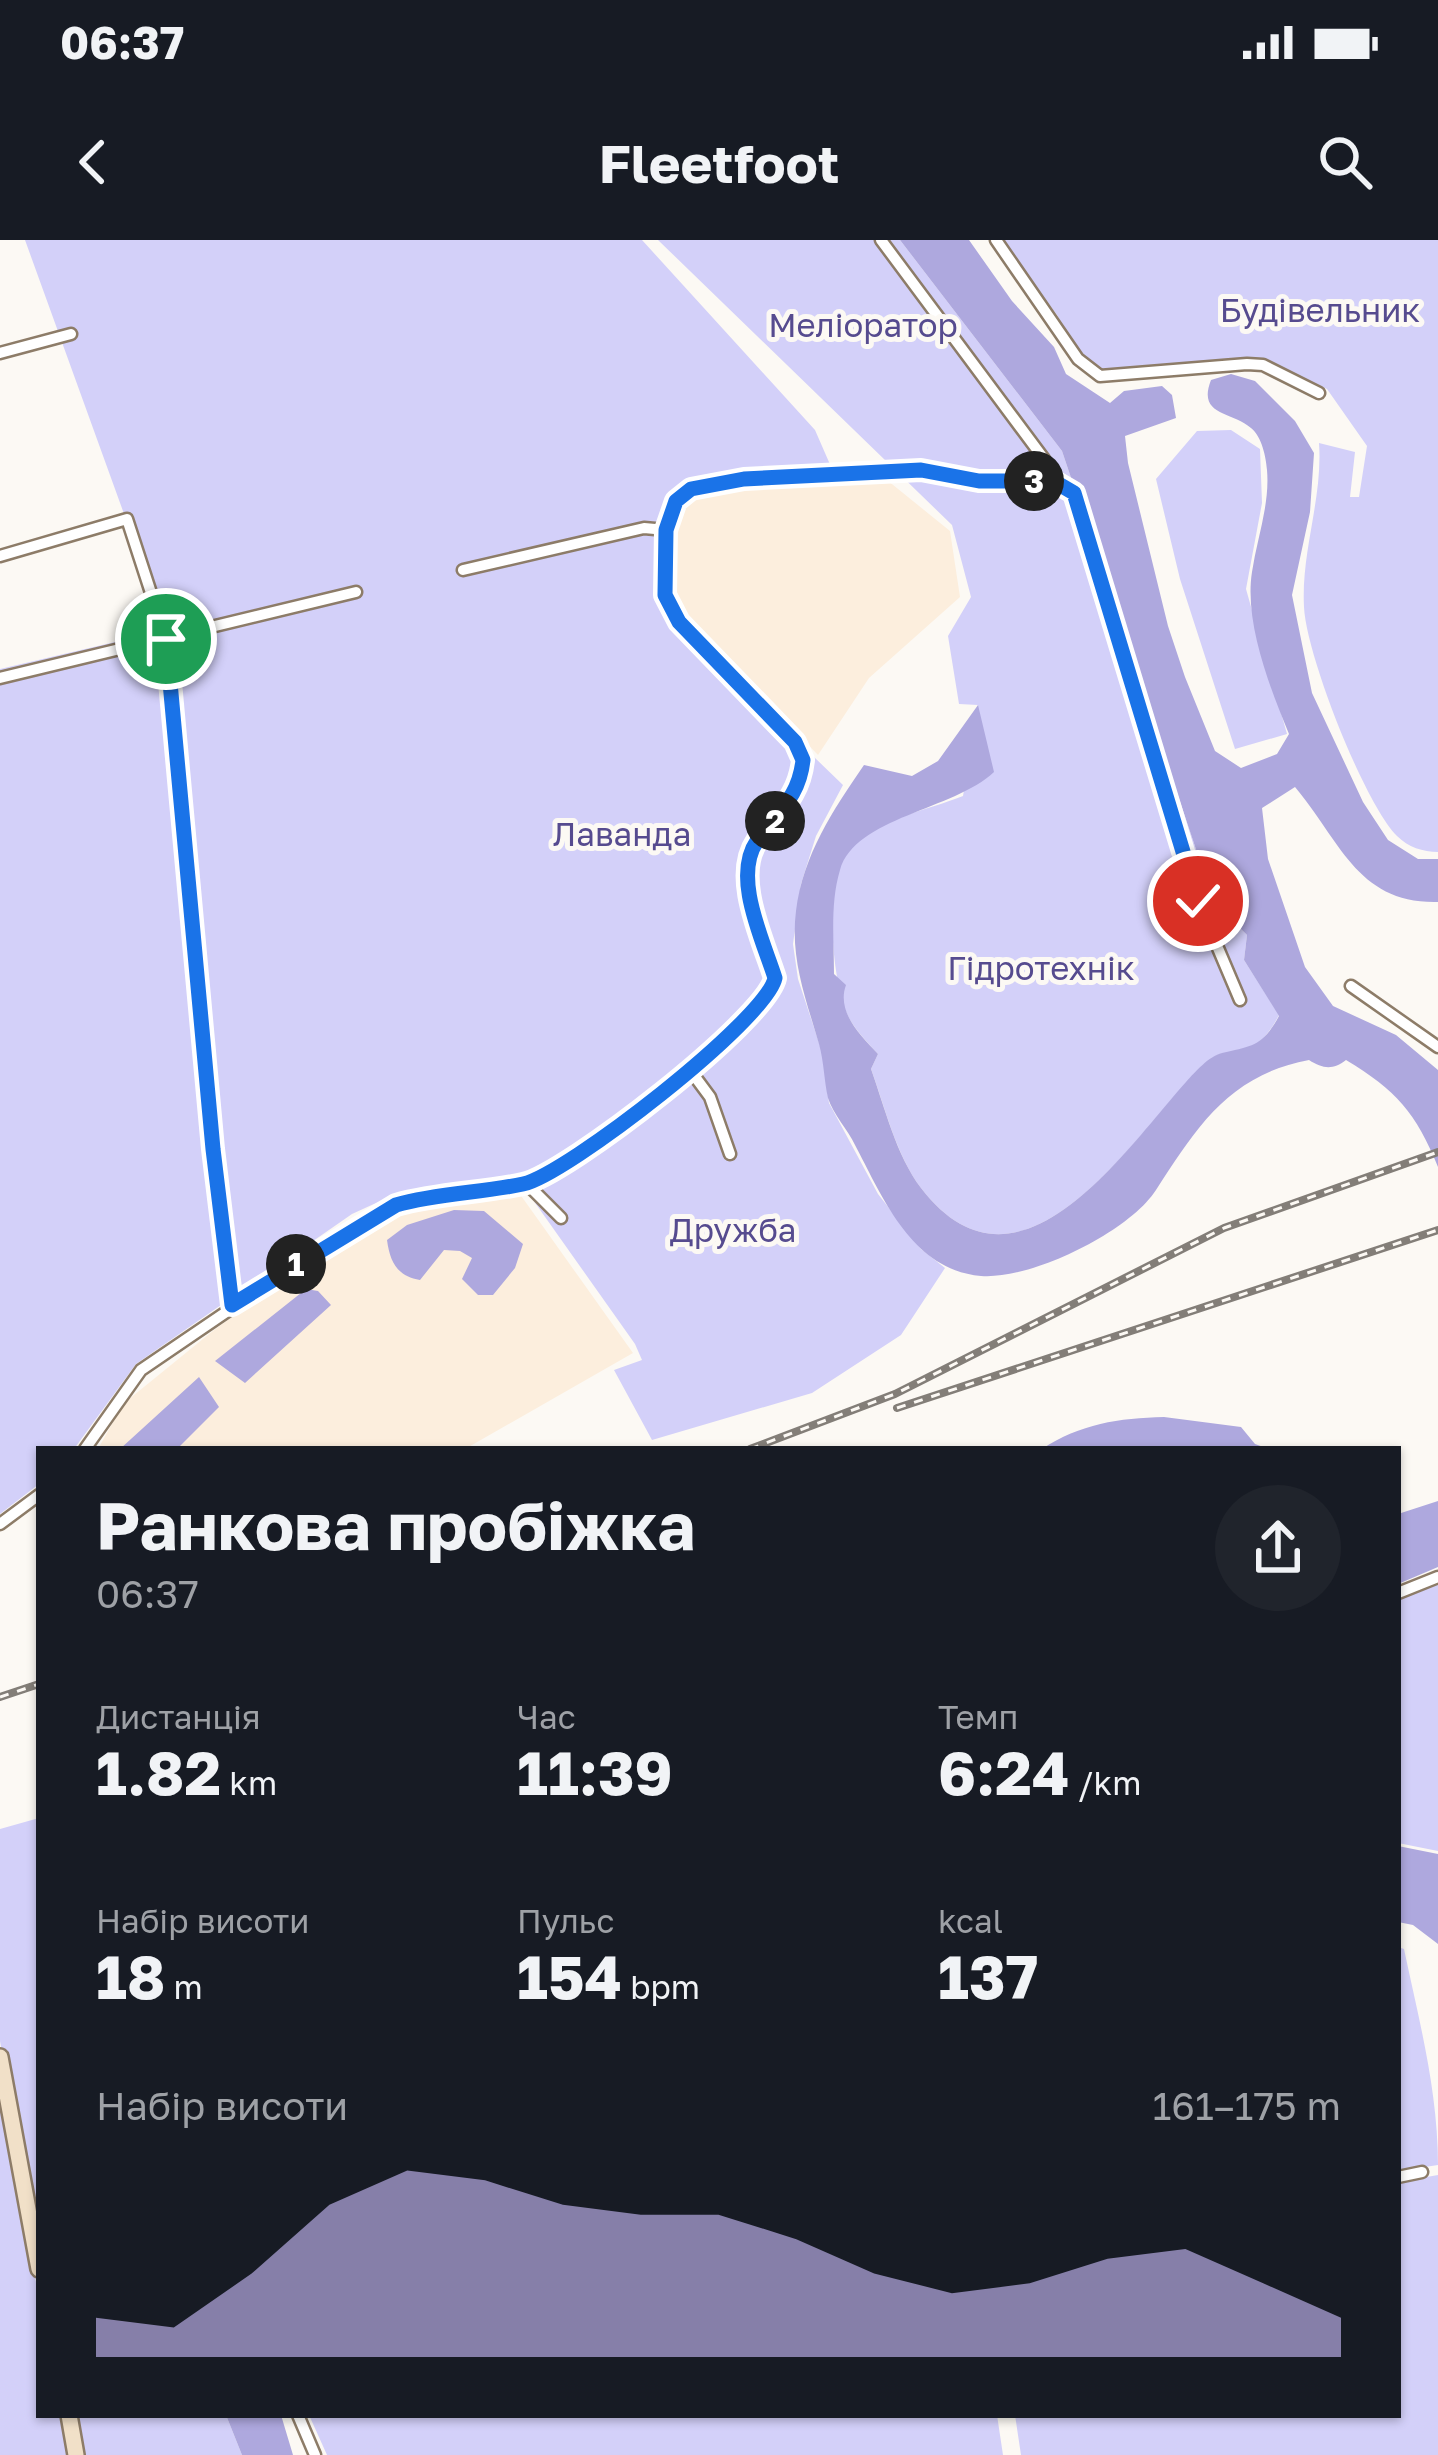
<!DOCTYPE html>
<html lang="uk">
<head>
<meta charset="utf-8">
<style>
	body { margin:0; font-family:"Golos Text",sans-serif; background:#20242c; color:#f1f3f6; height:100vh; display:flex; flex-direction:column; font-size:45px; white-space:nowrap }
	* { box-sizing:border-box; margin:0 }
	p { font-size:39px; color:#9ea1a6 }
	.icon { flex:none; width:66px; height:66px; fill:none; stroke:currentColor; stroke-width:2; stroke-linecap:round; stroke-linejoin:round }
	.map { position:relative; flex:1; overflow:hidden }
	.drawer { position:absolute; left:36px; top:1206px; width:1365px; height:972px; display:flex; flex-direction:column; background:#171b24; border-radius:0px; box-shadow:0 3px 9px #0004 }
	.drawer>* { flex:none }
	.pin { position:absolute; display:grid; place-items:center; width:102px; height:102px; color:#fff; margin:-51px; border:6px solid #fff; border-radius:50%; box-shadow:0 3px 12px #0007 }
	.km { position:absolute; width:60px; height:60px; margin:-30px; border-radius:50%; background:#222; color:#fff; font-size:33px; line-height:60px; text-align:center }
	.round { display:grid; place-items:center; flex:none; width:126px; height:126px; border-radius:63px; background:#20242c }
	.overview { display:flex; align-items:center; justify-content:space-between; height:204px; padding:0 60px }
	h1 { font-size:66px; font-weight:700; line-height:90px }
	.stats { display:grid; grid-template-columns:repeat(3,1fr); gap:18px; height:204px; padding:12px 60px }
	.stats div { display:grid; align-content:center }
	.stats b { font-size:60px; font-weight:700 }
	.stats small { font-size:33px; font-weight:400 }
	.stats p { font-size:33px }
	.chart { height:336px; padding:24px 60px }
	.chart p { display:flex; justify-content:space-between }
	.chart svg { width:100%; height:216px; margin-top:12px; fill:#b5aae2; opacity:.7 }
	.status { display:flex; justify-content:space-between; align-items:center; height:84px; padding:0 60px; background:#171b24; direction:ltr }
	.status svg { height:33px; fill:currentColor }
	header { display:flex; justify-content:space-between; align-items:center; height:156px; padding:0 60px; background:#171b24; font-size:54px; font-weight:700 }
	.map>svg:first-child { display:block }
	.built { fill:#fceedd }
	.green { fill:#d3d0f9 }
	.water { fill:#aea8de }
	.lines { fill:none; stroke-linecap:round; stroke-linejoin:round }
	.street-casing { stroke:#8d7c68; stroke-width:15 }
	.secondary-casing { stroke:#8d7c68; stroke-width:20 }
	.street { stroke:#fff; stroke-width:10 }
	.secondary { stroke:#f1e0c8; stroke-width:15 }
	.rail-casing { stroke:#837e78; stroke-width:8 }
	.rail { stroke:#fcf9f4; stroke-width:3; stroke-dasharray:9; stroke-linecap:butt }
	.route-casing { stroke:#fff; stroke-width:24 }
	.route { stroke:#1a73e8; stroke-width:15 }
	.labels { text-anchor:middle; dominant-baseline:central; stroke-width:10; stroke-linejoin:round; paint-order:stroke }
	.park-label { font-size:33px; fill:#564b8f; stroke:#fcf9f4 }
</style>
</head>
<body>
<div class="status"><b>06:37</b><svg viewBox="0 0 49 12"><path d="M0 12V9h3v3zM5 12V6h3v6zM10 12V3h3v9zM15 12V0h3v12zM26 1h20v11H26zM47 4h2v5h-2z"/></svg></div>
<header><svg class="icon" aria-label="back" viewBox="0 0 24 24"><path d="M15 5l-7 7 7 7"/></svg>Fleetfoot<svg class="icon" aria-label="search" viewBox="0 0 24 24"><circle cx="10" cy="10" r="6"/><path d="M15 15l6 6"/></svg></header>
<div class="map">
<svg width="1438" height="2215" viewBox="0 0 1438 2215">
	<rect width="100%" height="100%" fill="#fcf9f4"/>
	<path class="built" d="M 882,236 L 950,291 L 960,357 L 869,438 L 818,515 L 679,371 L 671,346 L 674,278 L 680,263 L 691,255 L 746,244 Z
		M 517,950 L 633,1113 L 465,1209 L 98,1209 L 123,1164 L 214,1090 L 331,1006 L 391,975 L 459,954 Z"/>
	<path class="green" d="M 25,0 L 642,0 L 815,190 L 832,229 C 800,228 707,231 682,247 C 644,272 656,345 671,379 L 843,545 L 816,596 L 801,644 L 793,704 L 798,739 L 822,812 L 829,863 L 878,954 L 921,1009 L 945,1028 L 901,1095 L 812,1153 L 652,1200 L 614,1130 L 642,1120 L 635,1104 L 526,950 L 524,936 L 400,952 L 352,974 L 136,1124 L 74,1209 L 39,1209 L 39,1244 L 0,1274 L 0,429 L 166,390 Z
		M 658,0 L 900,0 L 1062,211 L 1206,639 L 1225,673 L 1247,695 L 1244,720 L 1279,775 C 1271,791 1258,808 1241,812 C 1231,814 1222,811 1214,817 C 1204,823 1194,833 1187,842 C 1123,912 1017,1073 921,948 C 896,915 885,867 871,829 L 878,814 C 866,801 851,786 845,769 C 832,733 824,646 847,613 C 869,580 929,570 963,556 L 978,465 L 959,464 L 948,396 L 971,357 L 952,285 Z
		M 1000,0 L 1438,0 L 1438,612 C 1423,612 1408,607 1397,596 C 1364,563 1306,414 1304,367 C 1301,311 1323,258 1319,203 L 1355,212 L 1350,257 L 1359,257 L 1367,206 L 1327,149 L 1268,121 L 1097,132 L 1080,116 L 1057,75 Z
		M 1231,190 L 1260,209 L 1262,263 L 1246,349 L 1287,494 L 1235,509 L 1180,339 L 1156,239 L 1197,191 Z
		M 1438,1331 L 1438,1611 L 1398,1603 L 1398,1347 Z
		M 39,1578 L 39,2034 L 0,1801 L 0,1589 Z
		M 1398,1707 L 1404,1709 C 1419,1780 1438,1851 1438,1925 L 1398,1931 Z
		M 0,1848 L 39,2058 L 39,2175 L 68,2175 L 78,2215 L 0,2215 Z
		M 1438,1935 L 1438,2215 L 1021,2215 L 1015,2175 L 1398,2175 L 1398,1942 Z
		M 72,2175 L 226,2175 L 242,2215 L 86,2215 Z
		M 309,2175 L 997,2175 L 1003,2215 L 327,2215 Z"/>
	<path class="water" d="M 900,0 L 969,0 L 1012,61 L 1054,107 L 1066,134 L 1110,163 L 1124,151 L 1162,146 L 1172,155 L 1176,178 L 1125,196 L 1128,223 L 1168,386 L 1185,437 L 1215,511 L 1241,528 L 1277,514 L 1289,494 C 1270,448 1244,382 1252,332 C 1257,298 1270,265 1267,230 C 1266,217 1262,197 1251,188 C 1231,171 1197,176 1211,140 L 1231,134 L 1255,141 L 1295,181 L 1314,213 L 1310,272 L 1292,355 L 1312,453 L 1363,562 L 1388,600 L 1418,619 L 1438,619 L 1438,662 C 1357,664 1340,600 1295,547 L 1262,568 L 1268,619 L 1305,727 L 1333,766 L 1396,795 L 1438,830 L 1438,927 C 1416,873 1396,850 1346,820 C 1333,830 1323,829 1309,820 C 1229,835 1197,887 1156,950 C 1129,992 1031,1040 981,1036 C 912,1030 883,958 855,905 C 848,890 833,874 828,858 C 824,840 824,822 819,804 C 806,759 790,719 796,671 C 803,615 833,570 864,525 L 912,536 L 938,521 L 978,465 L 994,532 C 954,570 855,577 840,630 C 830,663 834,700 834,734 L 846,745 C 836,772 861,796 878,814 L 871,829 C 885,868 896,915 921,948 C 1017,1073 1123,912 1186,842 C 1195,832 1209,816 1222,813 C 1252,806 1262,807 1279,776 L 1244,720 L 1247,695 L 1225,673 L 1206,639 L 1062,211 Z
		M 454,970 L 484,971 L 523,1004 L 515,1028 L 493,1055 L 478,1055 L 462,1039 L 472,1018 L 460,1011 L 444,1010 L 420,1040 C 397,1036 390,1022 387,1000 L 407,985 Z
		M 306,1049 L 318,1051 L 331,1065 L 245,1143 L 215,1121 Z
		M 199,1137 L 219,1167 L 177,1209 L 120,1209 Z
		M 1164,1177 L 1241,1187 L 1255,1204 L 1269,1209 L 1042,1209 C 1080,1184 1119,1178 1164,1177 Z
		M 1438,1261 L 1438,1327 L 1398,1344 L 1398,1274 Z
		M 1398,1606 L 1438,1614 L 1438,1704 L 1413,1685 L 1398,1682 Z
		M 226,2175 L 281,2175 L 293,2215 L 242,2215 Z"/>
	<g class="lines">
		<defs>
			<path id="street" d="M 881,0 L 1044,219 L 1045,236
				M 996,0 L 1078,119 L 1100,136 L 1247,124 L 1263,125 L 1319,153
				M 0,113 L 71,94
				M 0,316 L 127,279 L 166,399 L 213,909 L 232,1065
				M 463,330 L 644,288 L 666,290
				M 0,438 L 356,352
				M 1351,746 L 1438,807
				M 690,830 L 710,857 L 730,914
				M 527,944 L 561,978
				M 85,1209 L 141,1130 L 329,1002 L 396,965 C 431,955 508,953 532,941 C 582,916 765,789 775,738 C 763,700 733,637 757,601 C 777,572 798,558 803,521 L 795,502 L 679,382 L 665,354 L 666,290 L 677,261 L 691,249 L 744,240 L 921,230 L 979,241 L 1036,241 L 1045,236 L 1074,253 L 1198,661 L 1240,760
				M 0,1284 L 39,1255
				M 1398,1353 L 1438,1337
				M 1398,1937 L 1422,1932
				M 298,2175 L 315,2215"/>
			<path id="secondary" d="M 0,1817 L 39,2029
				M 69,2175 L 76,2215"/>
		</defs>
		<use href="#street" class="street-casing"/>
		<use href="#secondary" class="secondary-casing"/>
		<use href="#street" class="street"/>
		<use href="#secondary" class="secondary"/>
		<defs>
			<path id="rail" d="M 897,1168 L 1438,990
				M 750,1209 L 895,1154 L 1224,988 L 1438,912
				M 0,1457 L 39,1444"/>
		</defs>
		<use href="#rail" class="rail-casing"/>
		<use href="#rail" class="rail"/>
	</g>
	<g class="lines">
		<defs>
			<path id="route" d="M 166,399 L 213,909 L 232,1065 L 396,965 C 438,953 481,953 523,944 C 566,935 766,780 775,738 C 763,700 732,637 757,601 C 777,572 799,558 803,520 L 795,502 L 679,382 L 665,355 L 666,290 L 676,261 L 691,249 L 744,239 L 921,230 L 979,241 L 1036,241 L 1045,236 L 1074,253 L 1198,661"/>
		</defs>
		<use href="#route" class="route-casing"/>
		<use href="#route" class="route"/>
	</g>
	<g class="labels">
		<g class="park-label">
			<text x="1320" y="69">Будівельник</text>
			<text x="863" y="84">Меліоратор</text>
			<text x="622" y="593">Лаванда</text>
			<text x="1041" y="727">Гідротехнік</text>
			<text x="733" y="989">Дружба</text>
		</g>
	</g>
</svg>
<div class="pin" style="left:166px;top:399px;background:#1e9e55"><svg class="icon" aria-label="arrive" viewBox="0 0 24 24"><path d="M6 21V4h12l-3 4 3 4H6"/></svg></div>
<div class="pin" style="left:1198px;top:661px;background:#d93025"><svg class="icon" aria-label="check" viewBox="0 0 24 24"><path d="M5 12l5 5 9-10"/></svg></div>
<b class="km" style="left:296px;top:1024px">1</b>
<b class="km" style="left:775px;top:581px">2</b>
<b class="km" style="left:1034px;top:241px">3</b>
<section class="drawer">
<div class="overview"><div><h1>Ранкова пробіжка</h1><p>06:37</p></div><a class="round"><svg class="icon" aria-label="share" viewBox="0 0 24 24"><path d="M12 15V3M7 8l5-5 5 5M5 13v7h14v-7"/></svg></a></div>
<div class="stats">
<div><p>Дистанція</p><b>1.82<small> km</small></b></div>
<div><p>Час</p><b>11:39</b></div>
<div><p>Темп</p><b>6:24<small> /km</small></b></div>
</div>
<div class="stats">
<div><p>Набір висоти</p><b>18<small> m</small></b></div>
<div><p>Пульс</p><b>154<small> bpm</small></b></div>
<div><p>kcal</p><b>137</b></div>
</div>
<div class="chart"><p><span>Набір висоти</span>161–175 m</p>
<svg viewBox="0 0 160 44" preserveAspectRatio="none"><path d="M0 44V36L10 38L20 27L30 13L40 6L50 8L60 13L70 15L80 15L90 20L100 27L110 31L120 29L130 24L140 22L150 29L160 36V44z"/></svg>
</div>
</section>
</div>
</body>
</html>
